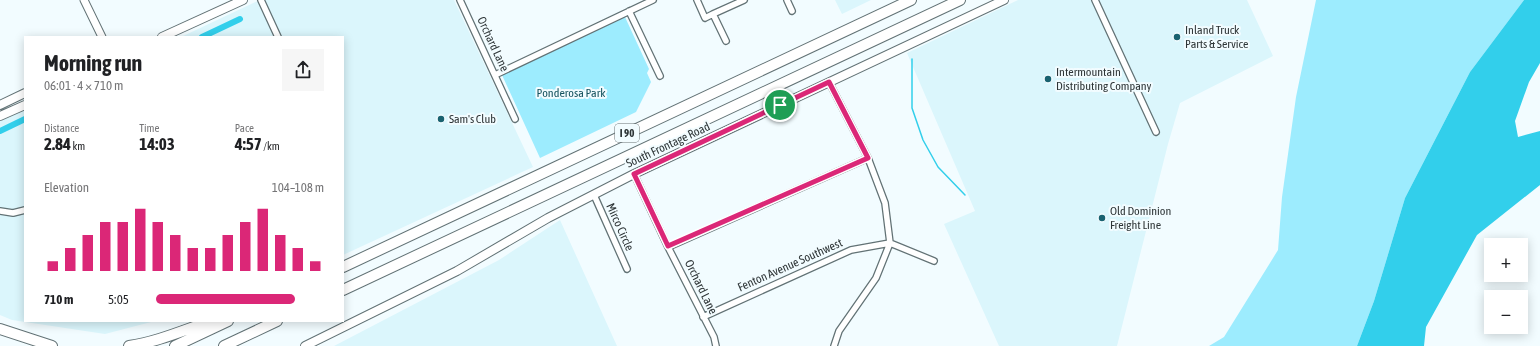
<!DOCTYPE html>
<html lang="en">
<head>
<meta charset="utf-8">
<style>
	body { margin:0; font-family:"Asap Condensed",sans-serif; background:#f6f6f6; color:#202124; height:100vh; display:flex; flex-direction:column; font-size:15px; white-space:nowrap }
	* { box-sizing:border-box; margin:0 }
	p { font-size:13px; color:#757577 }
	.icon { flex:none; width:22px; height:22px; fill:none; stroke:currentColor; stroke-width:2; stroke-linecap:round; stroke-linejoin:round }
	.map { position:relative; flex:1; overflow:hidden }
	.drawer { position:absolute; left:24px; top:36px; width:320px; height:286px; display:flex; flex-direction:column; background:#fff; border-radius:0px; box-shadow:0 2px 10px #0003 }
	.drawer>* { flex:none }
	.tools { position:absolute; left:1484px; top:238px; display:grid; gap:8px }
	.tools a { display:grid; place-items:center; width:44px; height:44px; border-radius:0px; background:#fff; box-shadow:0 2px 10px #0003; font-size:20px }
	.pin { position:absolute; display:grid; place-items:center; width:34px; height:34px; color:#fff; margin:-17px; border:2px solid #fff; border-radius:50%; box-shadow:0 1px 4px #0007 }
	.round { display:grid; place-items:center; flex:none; width:42px; height:42px; border-radius:0px; background:#f6f6f6 }
	.headline { display:flex; align-items:center; justify-content:space-between; height:68px; padding:0 20px }
	h1 { font-size:22px; font-weight:700; line-height:30px }
	.metrics { display:grid; grid-template-columns:repeat(3,1fr); gap:6px; height:68px; padding:4px 20px }
	.metrics div { display:grid; align-content:center }
	.metrics b { font-size:17px; font-weight:700 }
	.metrics small { font-size:11px; font-weight:400 }
	.metrics p { font-size:11px }
	.chart { height:112px; padding:8px 20px }
	.chart p { display:flex; justify-content:space-between }
	.chart svg { width:100%; height:72px; margin-top:4px; stroke:#db2777; stroke-width:6 }
	ul { padding:0 20px; list-style:none; font-size:13px }
	li { display:grid; grid-template-columns:64px 48px 1fr; align-items:center; height:30px }
	li i { height:10px; border-radius:5px; background:#db2777 }
	.map>svg:first-child { display:block }
	.built { fill:#dbf6fc }
	.green { fill:#9decfe }
	.water { fill:#32cfeb }
	.lines { fill:none; stroke-linecap:round; stroke-linejoin:round }
	.stream { stroke:#32cfeb; stroke-width:1.5 }
	.canal { stroke:#32cfeb; stroke-width:6 }
	.minor-casing { stroke:#627275; stroke-width:8 }
	.tertiary-casing { stroke:#627275; stroke-width:9 }
	.secondary-casing { stroke:#627275; stroke-width:10 }
	.motorway-casing { stroke:#627275; stroke-width:12 }
	.minor { stroke:#fff; stroke-width:5.5 }
	.tertiary { stroke:#fff; stroke-width:7 }
	.secondary { stroke:#fff; stroke-width:8 }
	.motorway { stroke:#fff; stroke-width:10 }
	.route-casing { stroke:#fff; stroke-width:8 }
	.route { stroke:#db2777; stroke-width:5 }
	.poi-dot { fill:#196270; stroke:#f2fcff; stroke-width:1.5 }
	.labels { text-anchor:middle; dominant-baseline:central; stroke-width:4; stroke-linejoin:round; paint-order:stroke }
	.shield { fill:#f2fcff; stroke:#697173; stroke-width:1 }
	.shield-label { font-size:11px; font-weight:bold; fill:#2e3537 }
	.poi-label { font-size:12px; fill:#2e3537; stroke:#f2fcff; text-anchor:start }
	.street-label { font-size:12px; fill:#2e3537; stroke:#f2fcff }
	.park-label { font-size:12px; fill:#15535f; stroke:#f2fcff }
</style>
</head>
<body>
<div class="map">
<svg width="1540" height="346" viewBox="0 0 1540 346">
	<rect width="100%" height="100%" fill="#f2fcff"/>
	<path class="built" d="M 260,0 L 454,0 L 533,167 L 343,255 L 343,37 L 181,37 Z
		M 835,0 L 871,0 L 842,14 Z
		M 1018,0 L 1247,0 L 1273,56 L 1180,103 L 1168,144 L 1117,346 L 999,346 L 944,224 L 975,211 L 907,53 Z
		M 25,110 L 25,321 L 155,321 L 105,334 L 12,320 L 0,315 L 0,121 Z
		M 560,220 L 617,346 L 334,346 L 499,260 Z"/>
	<path class="green" d="M 1316,0 L 1524,0 L 1470,72 L 1405,198 L 1374,301 L 1357,346 L 1209,346 L 1224,337 L 1278,250 L 1282,197 L 1296,97 Z
		M 625,17 L 649,69 L 647,73 L 651,82 L 636,112 L 540,158 L 502,75 Z"/>
	<path class="water" d="M 1524,0 L 1540,0 L 1540,63 L 1529,82 L 1515,121 L 1518,137 L 1540,131 L 1540,185 L 1477,235 L 1426,327 L 1424,346 L 1357,346 L 1374,301 L 1405,198 L 1470,72 Z"/>
	<g class="lines">
		<path class="stream" d="M 912,59 L 912,108 L 923,140 L 938,167 L 965,195"/>
		<path class="canal" d="M 202,37 L 240,19
			M 0,131 L 25,119"/>
		<defs>
			<path id="minor" d="M 261,0 L 278,37
				M 460,0 L 515,119
				M 697,0 L 705,18 L 713,14 L 726,41
				M 787,0 L 792,11
				M 1095,0 L 1156,132
				M 629,11 L 660,76
				M 713,14 L 744,0
				M 495,75 L 653,0
				M 829,82 L 868,158 L 885,203 L 890,243 L 876,278 L 839,331 L 834,346
				M 634,174 L 668,247 L 714,337 L 716,346
				M 594,195 L 627,269
				M 0,211 L 13,213 L 25,210
				M 668,247 L 868,158
				M 703,317 L 851,250 L 890,243 L 934,261"/>
			<path id="tertiary" d="M 84,0 L 102,37"/>
			<path id="secondary" d="M 162,37 L 243,0
				M 0,105 L 25,93
				M 0,116 L 25,105
				M 305,346 L 457,271 L 548,218 L 634,174 L 1004,0"/>
			<path id="motorway" d="M 343,267 L 911,0
				M 343,290 L 960,0
				M 0,329 L 52,346
				M 129,346 C 157,342 184,330 211,321
				M 175,346 L 228,321
				M 224,346 L 277,321"/>
		</defs>
		<use href="#minor" class="minor-casing"/>
		<use href="#tertiary" class="tertiary-casing"/>
		<use href="#secondary" class="secondary-casing"/>
		<use href="#motorway" class="motorway-casing"/>
		<use href="#minor" class="minor"/>
		<use href="#tertiary" class="tertiary"/>
		<use href="#secondary" class="secondary"/>
		<use href="#motorway" class="motorway"/>
	</g>
	<g class="lines">
		<defs>
			<path id="route" d="M 829,82 L 868,158 L 668,246 L 634,174 Z"/>
		</defs>
		<use href="#route" class="route-casing"/>
		<use href="#route" class="route"/>
	</g>
	<g class="poi-dot">
		<circle cx="1177" cy="37" r="4"/>
		<circle cx="1048" cy="79" r="4"/>
		<circle cx="441" cy="119" r="4"/>
		<circle cx="1102" cy="218" r="4"/>
	</g>
	<g class="labels">
		<rect class="shield" x="615" y="124" width="24" height="18" rx="3"/>
		<g class="shield-label">
			<text x="627" y="133">I 90</text>
		</g>
		<g class="poi-label">
			<text x="1185" y="30">Inland Truck<tspan x="1185" dy="14">Parts &amp; Service</tspan></text>
			<text x="1056" y="72">Intermountain<tspan x="1056" dy="14">Distributing Company</tspan></text>
			<text x="449" y="119">Sam's Club</text>
			<text x="1110" y="211">Old Dominion<tspan x="1110" dy="14">Freight Line</tspan></text>
		</g>
		<g class="street-label">
			<text transform="translate(493 44) rotate(65)">Orchard Lane</text>
			<text transform="translate(668 145) rotate(-25)">South Frontage Road</text>
			<text transform="translate(620 227) rotate(66)">Mirco Circle</text>
			<text transform="translate(790 265) rotate(-24)">Fenton Avenue Southwest</text>
			<text transform="translate(701 287) rotate(64)">Orchard Lane</text>
		</g>
		<g class="park-label">
			<text x="571" y="93">Ponderosa Park</text>
		</g>
	</g>
</svg>
<div class="tools">
<a>+</a>
<a>−</a>
</div>
<div class="pin" style="left:780px;top:105px;background:#1e9e55"><svg class="icon" aria-label="arrive" viewBox="0 0 24 24"><path d="M6 21V4h12l-3 4 3 4H6"/></svg></div>
<section class="drawer">
<div class="headline"><div><h1>Morning run</h1><p>06:01 · 4 × 710 m</p></div><a class="round"><svg class="icon" aria-label="share" viewBox="0 0 24 24"><path d="M12 15V3M7 8l5-5 5 5M5 13v7h14v-7"/></svg></a></div>
<div class="metrics">
<div><p>Distance</p><b>2.84<small> km</small></b></div>
<div><p>Time</p><b>14:03</b></div>
<div><p>Pace</p><b>4:57<small> /km</small></b></div>
</div>
<div class="chart"><p><span>Elevation</span>104–108 m</p>
<svg viewBox="0 0 160 44" preserveAspectRatio="none"><path d="M5 44V38M15 44V30M25 44V22M35 44V14M45 44V14M55 44V6M65 44V14M75 44V22M85 44V30M95 44V30M105 44V22M115 44V14M125 44V6M135 44V22M145 44V30M155 44V38"/></svg>
</div>
<ul>
<li><b>710 m</b>5:05<i style="width:83%"></i></li>
</ul>
</section>
</div>
</body>
</html>
